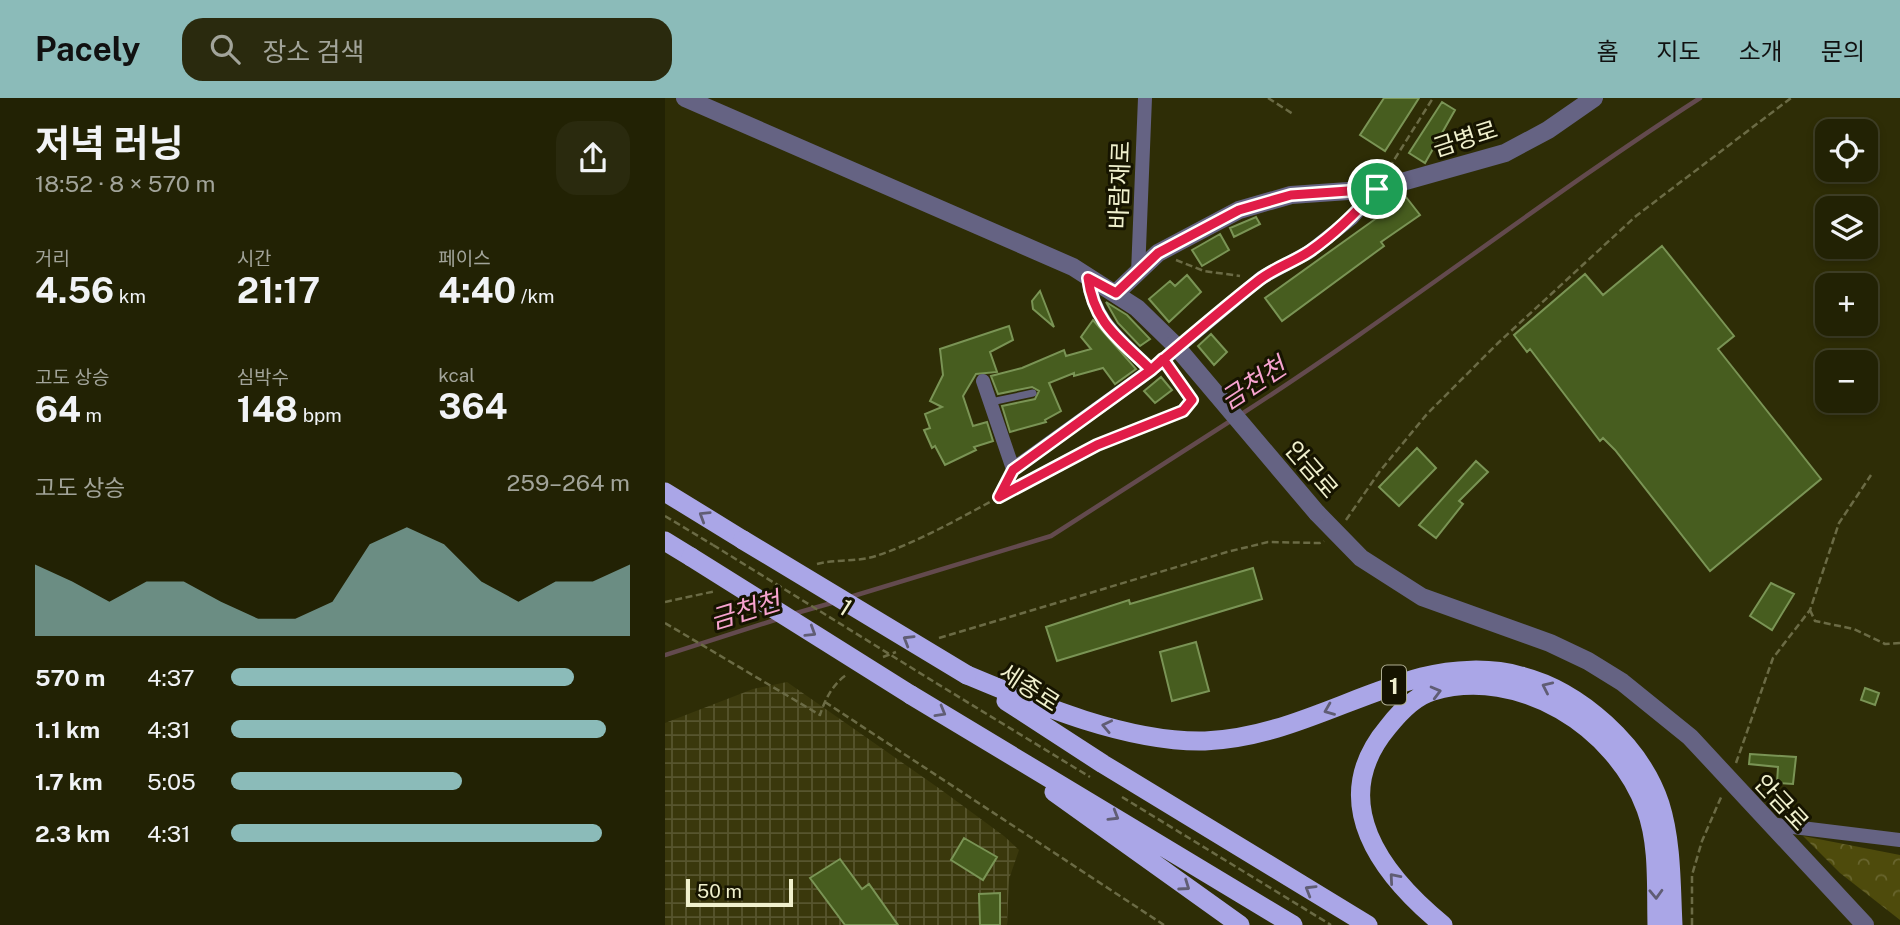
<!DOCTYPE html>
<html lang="ko">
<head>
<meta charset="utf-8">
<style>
	body { margin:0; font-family:"Public Sans","Noto Sans KR",sans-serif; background:#2a2a0e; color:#f1f3f6; height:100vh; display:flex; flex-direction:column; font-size:26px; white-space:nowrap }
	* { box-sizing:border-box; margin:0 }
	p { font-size:23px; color:#a2a49a }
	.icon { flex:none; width:38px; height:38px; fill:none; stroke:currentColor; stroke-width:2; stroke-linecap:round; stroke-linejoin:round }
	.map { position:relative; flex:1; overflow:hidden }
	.details { display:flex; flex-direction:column; background:#222204; width:665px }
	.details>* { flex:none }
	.tools { position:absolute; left:1150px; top:21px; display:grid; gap:14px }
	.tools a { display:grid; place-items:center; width:63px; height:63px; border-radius:14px; background:#222204; box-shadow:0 4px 10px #0003,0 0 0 2px #3f3f26; font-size:35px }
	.scale { position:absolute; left:21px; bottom:18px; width:107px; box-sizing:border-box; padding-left:7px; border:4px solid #f0f0cd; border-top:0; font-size:19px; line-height:24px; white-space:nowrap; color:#f0f0cd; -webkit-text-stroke:5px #161400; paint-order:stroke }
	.pin { position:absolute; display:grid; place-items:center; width:60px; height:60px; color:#fff; margin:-30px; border:4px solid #fff; border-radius:50%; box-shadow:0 2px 7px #0007 }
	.round { display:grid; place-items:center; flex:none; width:74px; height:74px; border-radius:21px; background:#2a2a0e }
	.overview { display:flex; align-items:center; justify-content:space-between; height:119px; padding:0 35px }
	h1 { font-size:38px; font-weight:700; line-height:52px }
	.figures { display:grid; grid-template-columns:repeat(3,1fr); gap:10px; height:119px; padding:7px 35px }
	.figures div { display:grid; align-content:center }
	.figures b { font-size:35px; font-weight:700 }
	.figures small { font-size:19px; font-weight:400 }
	.figures p { font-size:19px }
	.chart { height:196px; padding:14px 35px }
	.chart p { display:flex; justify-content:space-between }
	.chart svg { width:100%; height:126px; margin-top:7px; fill:#8bbbb9; opacity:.7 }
	ul { padding:0 35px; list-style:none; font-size:23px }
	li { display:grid; grid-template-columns:112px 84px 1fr; align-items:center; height:52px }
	li i { height:18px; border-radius:9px; background:#8bbbb9 }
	header { display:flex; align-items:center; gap:42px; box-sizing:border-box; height:98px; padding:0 35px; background:#8bbbb9; color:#111 }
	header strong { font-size:33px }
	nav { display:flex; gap:38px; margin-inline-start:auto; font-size:24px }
	.search { width:490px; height:63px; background:#2a2a0e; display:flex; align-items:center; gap:18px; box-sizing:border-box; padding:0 24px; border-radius:21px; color:#a2a49a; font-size:26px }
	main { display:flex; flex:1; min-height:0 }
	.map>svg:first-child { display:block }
	.industrial { fill:url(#industrial-grid) }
	.forest { fill:url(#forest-crowns) }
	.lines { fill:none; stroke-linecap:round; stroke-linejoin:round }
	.stream { stroke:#634a4e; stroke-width:4.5 }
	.building { fill:#475d1f; stroke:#7a9455; stroke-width:2 }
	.path { stroke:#6b6b45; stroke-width:2.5; stroke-dasharray:7 3.5; stroke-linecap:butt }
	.service { stroke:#656383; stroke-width:7 }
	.minor { stroke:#656383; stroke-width:14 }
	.tertiary { stroke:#656383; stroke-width:18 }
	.trunk { stroke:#aaa6e7; stroke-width:19 }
	.path-bridge { stroke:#6b6b45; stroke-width:2.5; stroke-dasharray:7 3.5; stroke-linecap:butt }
	.tertiary-bridge { stroke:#656383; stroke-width:18 }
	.trunk-bridge { stroke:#aaa6e7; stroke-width:19 }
	.oneway { stroke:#605d74 }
	.route-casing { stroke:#fff; stroke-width:14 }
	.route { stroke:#e11d48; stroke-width:9 }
	.labels { text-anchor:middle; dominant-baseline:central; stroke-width:6; stroke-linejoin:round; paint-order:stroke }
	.shield { fill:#161400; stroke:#afae90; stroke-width:2 }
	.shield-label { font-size:23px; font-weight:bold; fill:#f0f0cd }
	.street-label { font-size:24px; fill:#f0f0cd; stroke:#161400 }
	.water-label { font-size:26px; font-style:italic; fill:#f7a3cf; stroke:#161400 }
</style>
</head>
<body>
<header>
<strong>Pacely</strong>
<div class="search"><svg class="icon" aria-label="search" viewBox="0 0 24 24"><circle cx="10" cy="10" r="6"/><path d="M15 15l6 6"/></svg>장소 검색</div>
<nav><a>홈</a><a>지도</a><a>소개</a><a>문의</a></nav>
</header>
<main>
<section class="details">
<div class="overview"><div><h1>저녁 러닝</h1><p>18:52 · 8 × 570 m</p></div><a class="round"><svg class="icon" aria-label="share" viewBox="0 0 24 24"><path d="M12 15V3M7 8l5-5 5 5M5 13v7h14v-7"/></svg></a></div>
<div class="figures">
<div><p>거리</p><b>4.56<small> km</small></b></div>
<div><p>시간</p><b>21:17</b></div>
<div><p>페이스</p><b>4:40<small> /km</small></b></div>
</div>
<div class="figures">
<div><p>고도 상승</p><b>64<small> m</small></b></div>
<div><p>심박수</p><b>148<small> bpm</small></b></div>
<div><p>kcal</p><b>364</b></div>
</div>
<div class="chart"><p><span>고도 상승</span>259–264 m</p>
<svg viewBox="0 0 160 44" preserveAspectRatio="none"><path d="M0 44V19L10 25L20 32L30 25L40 25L50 32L60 38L70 38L80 32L90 12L100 6L110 12L120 25L130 32L140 25L150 25L160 19V44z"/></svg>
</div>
<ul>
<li><b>570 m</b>4:37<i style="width:86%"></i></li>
<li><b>1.1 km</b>4:31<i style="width:94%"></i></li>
<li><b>1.7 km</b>5:05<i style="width:58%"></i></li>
<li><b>2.3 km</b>4:31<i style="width:93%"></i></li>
</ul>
</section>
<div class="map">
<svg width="1235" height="827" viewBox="0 0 1235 827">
	<defs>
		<pattern id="industrial-grid" width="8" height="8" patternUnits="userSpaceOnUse" patternTransform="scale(1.75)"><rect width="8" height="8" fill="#3a380c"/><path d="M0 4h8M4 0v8" fill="none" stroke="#57552e"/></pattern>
		<pattern id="forest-crowns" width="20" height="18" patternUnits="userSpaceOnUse" patternTransform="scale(1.75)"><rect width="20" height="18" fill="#4e4b0c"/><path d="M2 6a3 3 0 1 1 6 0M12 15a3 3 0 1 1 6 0" fill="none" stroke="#68652e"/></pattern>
	</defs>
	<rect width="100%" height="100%" fill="#2e2d06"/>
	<path class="industrial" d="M 122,584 L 275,691 L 339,738 L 354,752 L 344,781 L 342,827 L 0,827 L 0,625 L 88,591 Z"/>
	<path class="forest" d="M 1138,738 L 1235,757 L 1235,822 L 1175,775 Z"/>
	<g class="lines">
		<path class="stream" d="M 575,317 C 732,216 878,101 1035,0
			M 185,499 L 386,438 L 567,322
			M 128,516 L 170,504
			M 0,557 L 113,521"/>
	</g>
	<path class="building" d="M 719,0 L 754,0 L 720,53 L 695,37 Z
		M 777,4 L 790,12 L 760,65 L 744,55 Z
		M 741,99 L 755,117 L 716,144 L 719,148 L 617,223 L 600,200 Z
		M 591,119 L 595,126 L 569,139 L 565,130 Z
		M 555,136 L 564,152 L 537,168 L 527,152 Z
		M 997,148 L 1069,238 L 1053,251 L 1156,381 L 1045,473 L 950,352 L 938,340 L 935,343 L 865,251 L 862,254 L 849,237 L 920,176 L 938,197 Z
		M 522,177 L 536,194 L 504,224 L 484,201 L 505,183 L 510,188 Z
		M 375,193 L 389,229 L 368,211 L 367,203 Z
		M 441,204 L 462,217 L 485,241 L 475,248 L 453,225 Z
		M 428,222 L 471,271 L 450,286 L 438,270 L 409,278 L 409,275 L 384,285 L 396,313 L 380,322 L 381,324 L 345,334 L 337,308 L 370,301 L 374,293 L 367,289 L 333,296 L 326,278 L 357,270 L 399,252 L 401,258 L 426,251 L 416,239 Z
		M 344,228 L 348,242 L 325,254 L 332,274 L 311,276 L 298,298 L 308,328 L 322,324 L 328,343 L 309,349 L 311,352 L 280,367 L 270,348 L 267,350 L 259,332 L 265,330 L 260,316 L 277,309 L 265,303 L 278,277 L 275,251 Z
		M 546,236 L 562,254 L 549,267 L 533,248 Z
		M 496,279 L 507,292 L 490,305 L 479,293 Z
		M 752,350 L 771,370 L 734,408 L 714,389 Z
		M 811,363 L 823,374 L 794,403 L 798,406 L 771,440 L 754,427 Z
		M 588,470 L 597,501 L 392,563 L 381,529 L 464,502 L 465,506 Z
		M 1106,485 L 1129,496 L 1107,532 L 1085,518 Z
		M 531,544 L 544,593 L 507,603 L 495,554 Z
		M 1200,590 L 1214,595 L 1210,607 L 1196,602 Z
		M 1085,656 L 1131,659 L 1128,686 L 1112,685 L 1113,669 L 1084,666 Z
		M 299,740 L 332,759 L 318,782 L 286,762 Z
		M 175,761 L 197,791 L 204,786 L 233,827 L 180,827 L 145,780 Z
		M 335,795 L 335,827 L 315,827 L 314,796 Z"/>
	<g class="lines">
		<path class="path" d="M 603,0 L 628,16
			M 724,70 L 768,0
			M 511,162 L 539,173 L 575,178
			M 0,418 L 48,447
			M 681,422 L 715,373 L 762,316 L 833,245 L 971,118 L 1126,0
			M 152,466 C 171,461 193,464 211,458 C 250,445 288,424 325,404
			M 0,504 L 51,493
			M 1145,512 L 1150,523 L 1189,531 L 1220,546 L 1235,545
			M 0,525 L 155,617 C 160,601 169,584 183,576
			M 274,540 L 562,454 L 603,444 L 655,445 L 659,443
			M 218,559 L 231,554
			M 271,585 L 425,679
			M 160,604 L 499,827
			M 1071,665 L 1108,560 L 1145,512 L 1174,425 L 1206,377
			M 457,699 L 666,827
			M 1027,827 L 1027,777 L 1037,743 L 1057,697"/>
		<path class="service" d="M 326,304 L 368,295
			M 334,399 L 432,347 L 518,313 L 527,302 L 498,261"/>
		<path class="minor" d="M 473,175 L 480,0
			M 486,272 L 596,180 L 644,154 L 687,120 L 712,91
			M 318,283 L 348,371 L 486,272 C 456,242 429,224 423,180
			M 1104,726 L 1235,742"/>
		<path class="tertiary" d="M 20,0 L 408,169 L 472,210 L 509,246
			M 451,195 L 493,155 L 574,112 L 626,97 L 712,91 L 840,55 L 883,32 L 929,0
			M 652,415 L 696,460 L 757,499 L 885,545 L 923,563 L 957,584 L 1025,639 L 1200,827"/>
		<path class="trunk" d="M 0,394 L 78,442
			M 0,443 L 26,459
			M 302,577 C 371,606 463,645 540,643 C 618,640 683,599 757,579 C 788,571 825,569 856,578 C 915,593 976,648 995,706 C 1007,744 1006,788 1008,827
			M 246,597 L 628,827
			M 341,603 L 438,666 L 703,827
			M 389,694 L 575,827
			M 778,827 C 717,777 660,704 723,629 C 734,615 750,598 768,593 C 854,568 951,629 981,711 C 994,746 991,790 992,827"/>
		<path class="path-bridge" d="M 48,447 L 271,585"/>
		<path class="tertiary-bridge" d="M 509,246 L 652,415"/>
		<path class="trunk-bridge" d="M 78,442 L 302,577
			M 26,459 L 246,597"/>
	</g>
	<defs><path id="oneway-chevron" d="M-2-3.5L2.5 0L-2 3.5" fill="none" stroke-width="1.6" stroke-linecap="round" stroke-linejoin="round" transform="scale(1.75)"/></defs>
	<g class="oneway">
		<use href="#oneway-chevron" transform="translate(39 418) rotate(-148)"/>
		<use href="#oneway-chevron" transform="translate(146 534) rotate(32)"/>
		<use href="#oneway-chevron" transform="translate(243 542) rotate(-149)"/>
		<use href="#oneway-chevron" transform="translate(882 589) rotate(-155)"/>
		<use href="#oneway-chevron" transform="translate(771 594) rotate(-15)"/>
		<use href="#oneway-chevron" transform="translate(664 612) rotate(158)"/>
		<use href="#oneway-chevron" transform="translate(276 614) rotate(30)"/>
		<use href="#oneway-chevron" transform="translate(442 628) rotate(-168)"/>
		<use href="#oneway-chevron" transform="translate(449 718) rotate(31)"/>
		<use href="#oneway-chevron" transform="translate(729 780) rotate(-131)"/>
		<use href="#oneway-chevron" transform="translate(520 788) rotate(35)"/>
		<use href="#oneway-chevron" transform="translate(645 792) rotate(-149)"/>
		<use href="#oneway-chevron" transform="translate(991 796) rotate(88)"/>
	</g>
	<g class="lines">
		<defs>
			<path id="route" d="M 712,91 C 692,114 671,135 645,153 C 629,164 609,170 594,182 C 557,211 521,242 486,272 L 348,372 L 334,399 L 432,347 L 518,313 L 527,302 L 498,261 L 486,272 C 455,241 429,226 423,180 L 451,195 L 493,155 L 574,112 L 626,97 L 712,91"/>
		</defs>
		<use href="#route" class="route-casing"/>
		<use href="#route" class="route"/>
	</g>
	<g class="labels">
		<rect class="shield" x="717" y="567.5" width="24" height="39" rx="5"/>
		<g class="shield-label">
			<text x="729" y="587">1</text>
		</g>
		<g class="street-label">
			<text transform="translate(800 40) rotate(-18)">금병로</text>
			<text transform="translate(454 87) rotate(-88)">바람재로</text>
			<text transform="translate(647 371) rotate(49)">안금로</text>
			<text transform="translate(181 509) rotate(32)">1</text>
			<text transform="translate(365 589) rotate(33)">세종로</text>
			<text transform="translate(1117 704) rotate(47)">안금로</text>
		</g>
		<g class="water-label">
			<text transform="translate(588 285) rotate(-33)">금천천</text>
			<text transform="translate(80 512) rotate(-17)">금천천</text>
		</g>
	</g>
</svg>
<div class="tools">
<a><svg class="icon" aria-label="locate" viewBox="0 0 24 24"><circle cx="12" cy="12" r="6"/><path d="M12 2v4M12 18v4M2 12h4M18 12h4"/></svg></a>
<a><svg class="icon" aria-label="layers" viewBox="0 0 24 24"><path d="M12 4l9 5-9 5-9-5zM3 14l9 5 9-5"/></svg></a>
<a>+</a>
<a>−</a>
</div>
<div class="scale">50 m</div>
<div class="pin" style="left:712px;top:91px;background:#1e9e55"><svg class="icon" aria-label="arrive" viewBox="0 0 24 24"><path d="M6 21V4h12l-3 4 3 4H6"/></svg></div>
</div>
</main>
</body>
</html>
